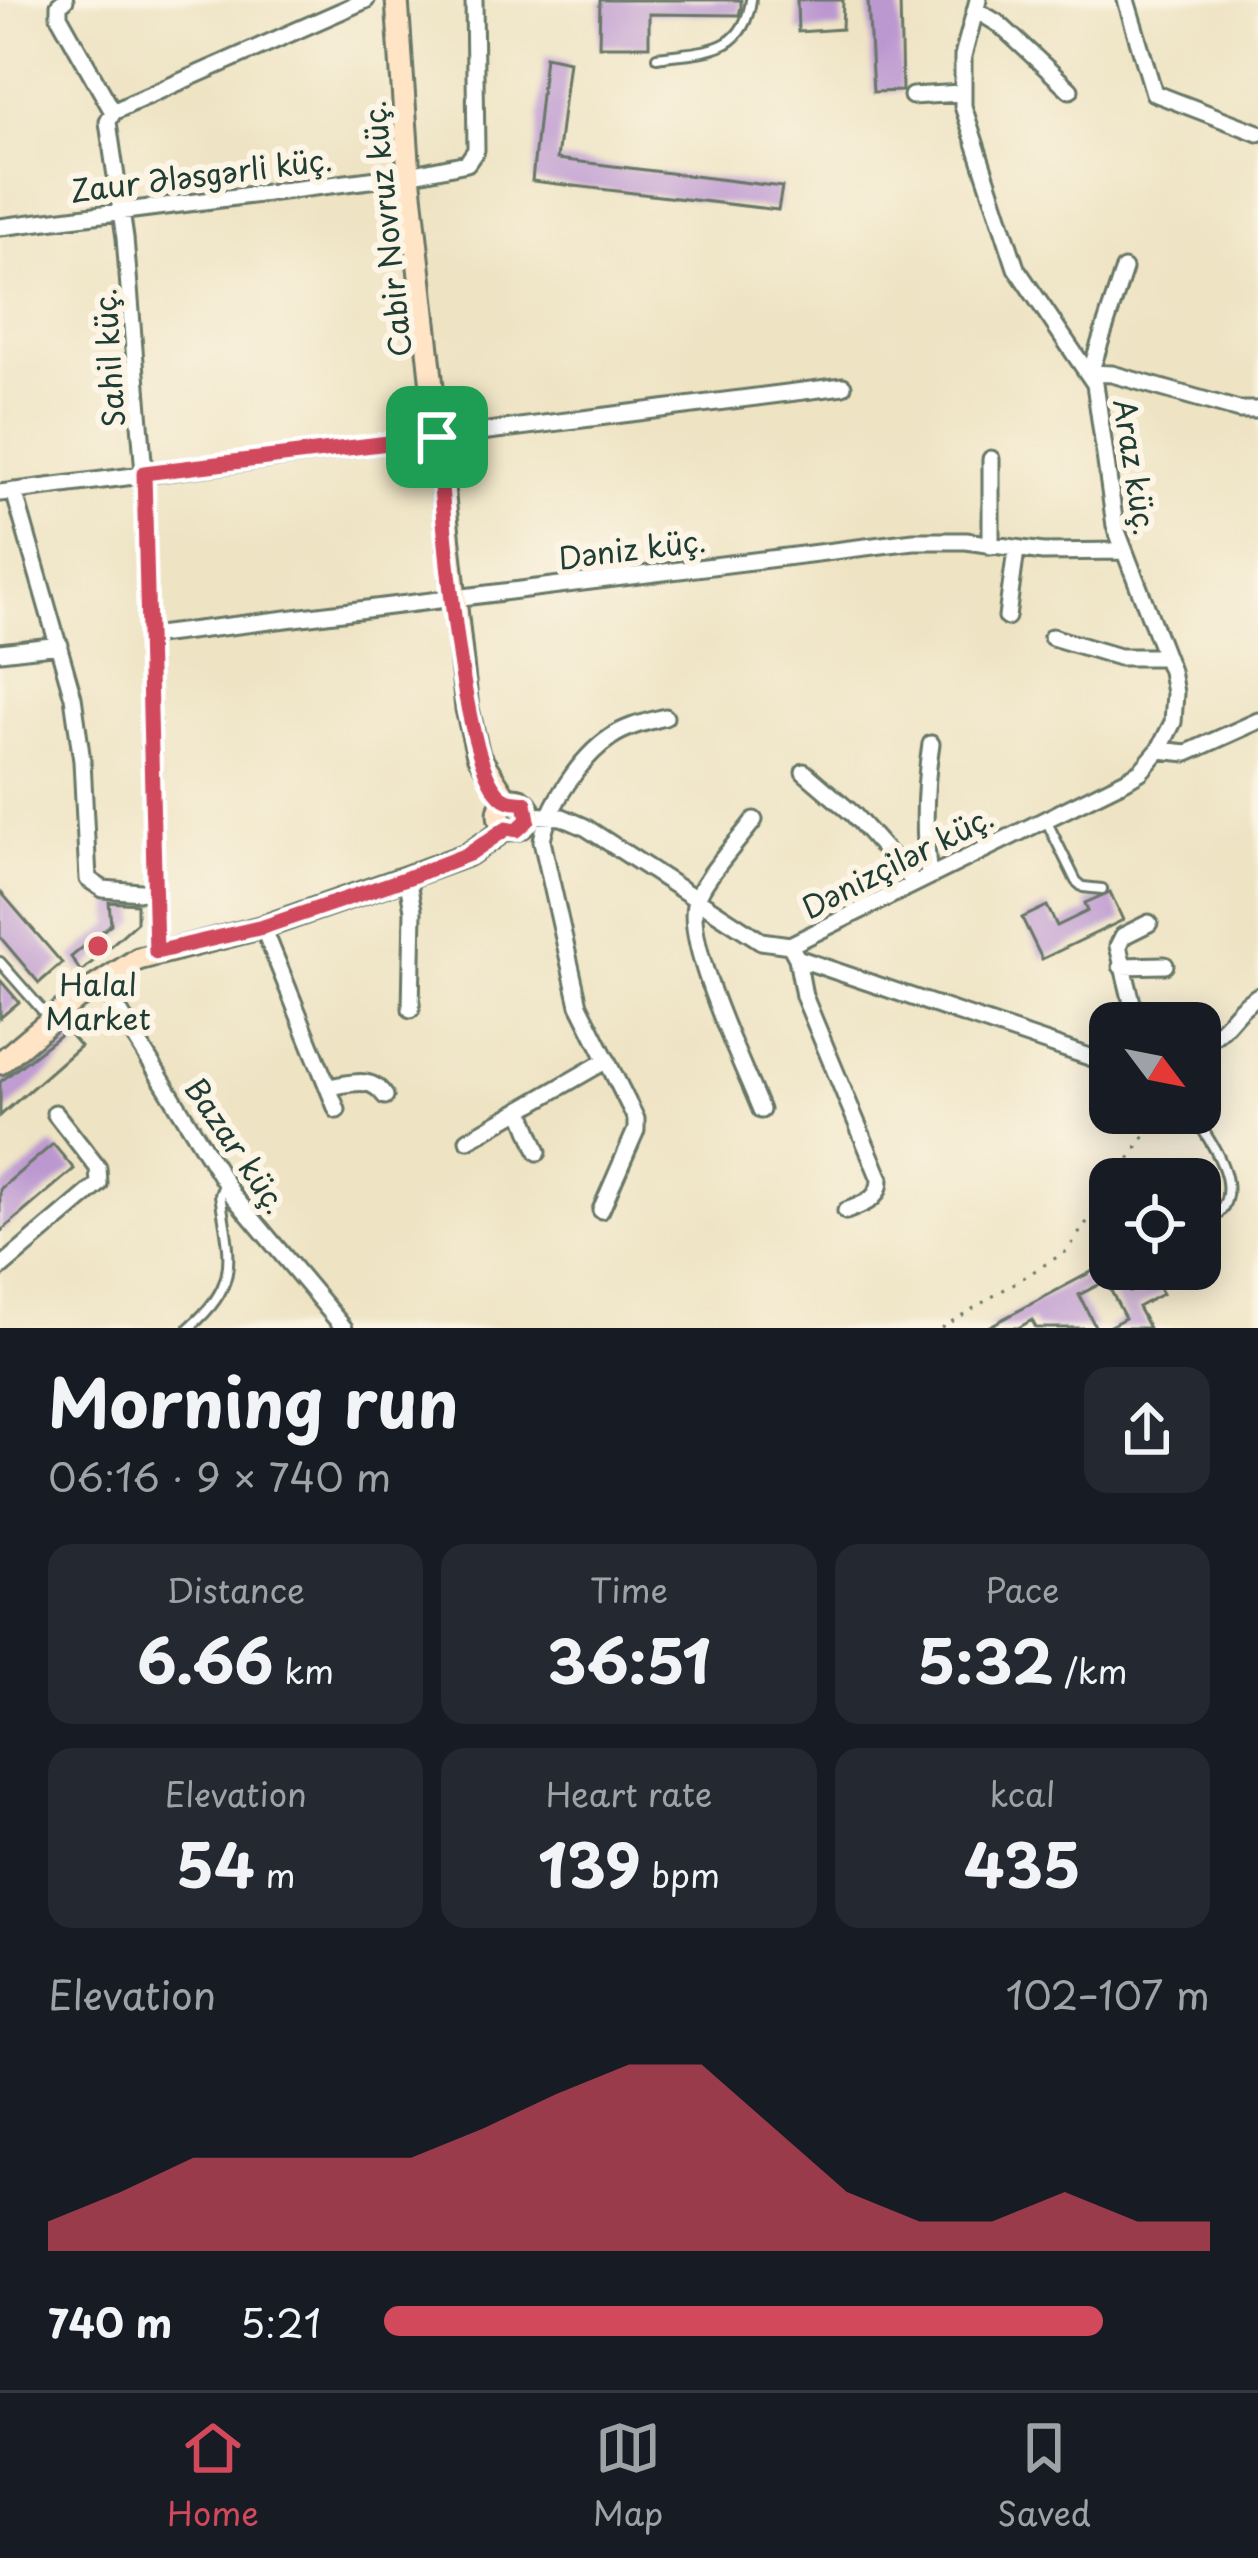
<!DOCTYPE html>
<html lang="en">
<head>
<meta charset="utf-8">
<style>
	body { margin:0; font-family:"Playpen Sans",sans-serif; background:#242831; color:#f1f3f6; height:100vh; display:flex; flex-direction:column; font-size:45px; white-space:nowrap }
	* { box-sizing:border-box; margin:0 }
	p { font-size:39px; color:#9ea1a6 }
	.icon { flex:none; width:66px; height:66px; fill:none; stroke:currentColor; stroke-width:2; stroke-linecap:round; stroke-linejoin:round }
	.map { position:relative; height:1328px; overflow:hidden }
	.side { display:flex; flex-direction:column; background:#171b24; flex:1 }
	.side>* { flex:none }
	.needle { width:78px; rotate:122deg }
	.fabs { position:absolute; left:1089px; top:1002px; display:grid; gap:24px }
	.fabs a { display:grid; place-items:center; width:132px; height:132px; border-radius:24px; background:#171b24; box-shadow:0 6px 30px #0003; font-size:60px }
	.pin { position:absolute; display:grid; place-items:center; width:102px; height:102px; color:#fff; margin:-51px; border-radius:24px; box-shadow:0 6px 18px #0006 }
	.round { display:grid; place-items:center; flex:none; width:126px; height:126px; border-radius:24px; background:#242831 }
	.overview { display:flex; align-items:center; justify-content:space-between; height:204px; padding:0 48px }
	h1 { font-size:66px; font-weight:700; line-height:90px }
	.metrics { display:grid; grid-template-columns:repeat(3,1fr); gap:18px; height:204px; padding:12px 48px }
	.metrics div { display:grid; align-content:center; border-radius:24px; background:#242831; text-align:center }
	.metrics b { font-size:60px; font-weight:700 }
	.metrics small { font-size:33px; font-weight:400 }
	.metrics p { font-size:33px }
	.chart { height:336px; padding:24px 48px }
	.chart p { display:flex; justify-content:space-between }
	.chart svg { width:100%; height:216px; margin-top:12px; fill:#d1495b; opacity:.7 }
	ul { padding:0 48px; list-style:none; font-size:39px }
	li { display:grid; grid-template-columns:192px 144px 1fr; align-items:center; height:90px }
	li i { height:30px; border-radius:15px; background:#d1495b }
	.tabs { display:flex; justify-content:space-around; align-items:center; height:168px; border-top:3px solid #363941; background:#171b24; font-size:33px; color:#9ea1a6 }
	.tabs a { display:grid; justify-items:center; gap:6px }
	.tabs .selected { color:#d1495b }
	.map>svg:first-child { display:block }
	.building { fill:#bc98d0 }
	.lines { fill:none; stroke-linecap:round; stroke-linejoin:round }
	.lane-casing { stroke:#677766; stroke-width:14 }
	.street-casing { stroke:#677766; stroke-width:21 }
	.secondary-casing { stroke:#677766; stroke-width:27 }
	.path { stroke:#677766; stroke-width:3; stroke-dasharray:3 9; stroke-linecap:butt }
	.lane { stroke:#fff; stroke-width:8 }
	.street { stroke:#fff; stroke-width:15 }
	.secondary { stroke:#ffe4c6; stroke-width:21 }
	.route-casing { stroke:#fff; stroke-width:24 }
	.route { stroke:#d1495b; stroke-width:15 }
	.poi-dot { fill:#d1495b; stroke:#fcf5e5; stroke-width:4.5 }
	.labels { text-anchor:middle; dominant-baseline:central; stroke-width:12; stroke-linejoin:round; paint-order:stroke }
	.street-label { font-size:30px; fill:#1f3d34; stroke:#fcf5e5 }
	.poi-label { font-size:30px; fill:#1f3d34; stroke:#fcf5e5 }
</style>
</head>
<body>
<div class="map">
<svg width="1258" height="1328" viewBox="0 0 1258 1328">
	<rect width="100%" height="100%" fill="#fcf5e5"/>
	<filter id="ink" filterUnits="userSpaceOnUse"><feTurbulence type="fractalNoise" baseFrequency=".00833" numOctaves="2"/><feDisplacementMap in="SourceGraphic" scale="24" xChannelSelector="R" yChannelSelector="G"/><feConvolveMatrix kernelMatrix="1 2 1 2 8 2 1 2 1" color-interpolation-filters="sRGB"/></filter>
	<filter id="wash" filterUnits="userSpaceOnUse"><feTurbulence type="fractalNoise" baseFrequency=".004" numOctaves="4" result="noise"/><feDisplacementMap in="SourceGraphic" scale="48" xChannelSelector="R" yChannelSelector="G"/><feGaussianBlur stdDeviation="2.7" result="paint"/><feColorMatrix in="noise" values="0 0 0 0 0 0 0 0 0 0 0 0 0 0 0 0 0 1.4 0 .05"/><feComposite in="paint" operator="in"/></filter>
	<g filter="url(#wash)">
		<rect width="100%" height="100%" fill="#eee3c3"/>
		<g id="blocks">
			<path class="building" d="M 600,0 L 741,0 L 741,7 L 739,15 L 649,14 L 649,46 L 599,46 Z
				M 797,0 L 843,0 L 842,29 L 798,32 Z
				M 868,0 L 900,0 L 902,91 L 873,92 Z
				M 545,56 L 569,61 L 557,159 L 782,187 L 778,210 L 532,181 Z
				M 0,891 L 62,963 L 39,983 L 0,937 Z
				M 1110,892 L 1123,920 L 1042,959 L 1022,918 L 1047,906 L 1057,926 L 1088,911 L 1085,903 Z
				M 109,902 L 137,904 L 137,922 L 81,972 L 71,957 L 111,924 Z
				M 0,980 L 19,1002 L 0,1018 Z
				M 66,1030 L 80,1046 L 0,1116 L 0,1082 Z
				M 53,1144 L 74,1169 L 0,1232 L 0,1189 Z
				M 1110,1262 L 1110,1269 L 1128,1269 L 1120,1273 L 1130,1292 L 1154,1279 L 1162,1294 L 1138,1307 L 1149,1328 L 1106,1328 L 1125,1318 L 1106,1281 L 1079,1295 L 1096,1328 L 1036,1328 L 1032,1320 L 1018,1328 L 986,1328 Z"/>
		</g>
	</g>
	<g filter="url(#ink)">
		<use href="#blocks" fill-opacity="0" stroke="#677766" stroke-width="3"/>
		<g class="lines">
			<defs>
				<path id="lane" d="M 657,57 C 703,50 743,56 751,0
					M 1045,818 L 1076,881 L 1083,887 L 1102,889
					M 0,962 L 50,1019
					M 1192,1113 C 1216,1150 1254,1200 1200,1227
					M 189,1328 C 241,1283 230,1258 220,1195 L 224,1184"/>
				<path id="street" d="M 65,0 L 59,5 L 59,16 L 113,112
					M 1126,0 L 1154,93 L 1258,133
					M 976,10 L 999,24 L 1070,90
					M 912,96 L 961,93
					M 0,227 L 409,175 L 467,163 L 476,150 L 474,0
					M 1124,269 L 1090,373 L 1112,374 L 1239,410 L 1258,410
					M 991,459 L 991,546
					M 14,491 L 73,697 L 82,761 L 88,879 L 103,889 L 153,893
					M 0,493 L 843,386
					M 1007,617 L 1016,550
					M 149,636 L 914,541 L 966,541 L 1043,552 L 1121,551
					M 1052,637 L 1119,657 L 1165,657
					M 0,652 L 60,645
					M 1159,750 L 1187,753 L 1258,721
					M 804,772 L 853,814 L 915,883
					M 529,815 L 562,817 L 585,827 L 761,941 L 790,945 L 1126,780 L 1141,771 L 1159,750 L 1173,722 L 1175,693 L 1171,671 L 1115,526 L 1095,384 L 1016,268 L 963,106 L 963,56 L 978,0
					M 754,820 C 739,841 700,881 695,905 C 686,948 743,1065 761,1110
					M 929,876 C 923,830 924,789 931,744
					M 407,877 L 413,910 L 411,1009
					M 263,927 L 337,1110
					M 790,945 L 797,958 L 1110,1064
					M 156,952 L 144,473 L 125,238 L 108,122 L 113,112 L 134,102 L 366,0
					M 797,958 L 804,996 L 880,1179 C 880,1200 863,1204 846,1211
					M 1121,966 L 1165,965
					M 101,982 L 234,1197 L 344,1328
					M 1137,1023 L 1118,946 L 1123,936 L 1149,923
					M 1200,1044 C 1233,1028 1228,1014 1258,996
					M 328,1087 C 351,1084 371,1075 385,1096
					M 521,1109 L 538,1152
					M 468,1140 L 607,1060
					M 601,1210 L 636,1130 L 636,1119 L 579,1005 L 542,841 C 548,805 581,757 611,737 C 627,726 647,722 665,717
					M 0,1268 L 99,1184 L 98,1168 L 55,1113"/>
				<path id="secondary" d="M 397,0 L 409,175 L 467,709 L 478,755 L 507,800
					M499 814a15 15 0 1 1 30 0a15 15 0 1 1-30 0Z
					M 0,1063 L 76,999 L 138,959 L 263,927 L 407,877 L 469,854 L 507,828"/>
			</defs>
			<use href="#lane" class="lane-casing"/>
			<use href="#street" class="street-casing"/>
			<use href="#secondary" class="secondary-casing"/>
			<path class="path" d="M 1116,1179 L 1160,1113
				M 941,1328 L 1067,1251 L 1110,1188"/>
			<use href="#lane" class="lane"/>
			<use href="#street" class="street"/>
			<use href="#secondary" class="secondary"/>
		</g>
	</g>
	<g class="lines" filter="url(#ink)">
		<defs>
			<path id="route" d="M 437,437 C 442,493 459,781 507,800 C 513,803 519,801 525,803 L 528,820 L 517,830 L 507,828 L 469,854 L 407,878 L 263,927 L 156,952 L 144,473 Z"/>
		</defs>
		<use href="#route" class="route-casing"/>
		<use href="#route" class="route"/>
	</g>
	<circle class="poi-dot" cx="98" cy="946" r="12"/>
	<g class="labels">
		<g class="street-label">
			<text transform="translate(201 174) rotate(-7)">Zaur Ələsgərli küç.</text>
			<text transform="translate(386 229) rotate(-96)">Cabir Novruz küç.</text>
			<text transform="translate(108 358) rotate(-94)">Sahil küç.</text>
			<text transform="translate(1136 467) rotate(81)">Araz küç.</text>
			<text transform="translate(632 548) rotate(-7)">Dәniz küç.</text>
			<text transform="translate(897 861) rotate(-27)">Dәnizçilәr küç.</text>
			<text transform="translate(237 1145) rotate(56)">Bazar küç.</text>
		</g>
		<g class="poi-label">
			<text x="98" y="983">Halal<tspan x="98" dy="34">Market</tspan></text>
		</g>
	</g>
</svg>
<div class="fabs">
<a><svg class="needle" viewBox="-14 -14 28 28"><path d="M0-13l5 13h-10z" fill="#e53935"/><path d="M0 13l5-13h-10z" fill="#9ea1a6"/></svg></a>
<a><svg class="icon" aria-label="locate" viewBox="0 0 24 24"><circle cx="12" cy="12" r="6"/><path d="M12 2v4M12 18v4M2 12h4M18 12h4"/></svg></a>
</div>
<div class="pin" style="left:437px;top:437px;background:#1e9e55"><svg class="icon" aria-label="arrive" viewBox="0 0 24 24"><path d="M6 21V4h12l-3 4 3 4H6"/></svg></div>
</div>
<section class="side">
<div class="overview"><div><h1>Morning run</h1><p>06:16 · 9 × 740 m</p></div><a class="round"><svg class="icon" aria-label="share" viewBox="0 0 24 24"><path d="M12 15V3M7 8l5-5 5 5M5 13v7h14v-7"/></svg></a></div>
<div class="metrics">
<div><p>Distance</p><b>6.66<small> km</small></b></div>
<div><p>Time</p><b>36:51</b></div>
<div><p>Pace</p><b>5:32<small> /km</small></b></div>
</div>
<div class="metrics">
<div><p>Elevation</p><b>54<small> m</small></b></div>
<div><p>Heart rate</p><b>139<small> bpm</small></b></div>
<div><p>kcal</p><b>435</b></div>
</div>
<div class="chart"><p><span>Elevation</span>102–107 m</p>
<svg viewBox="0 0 160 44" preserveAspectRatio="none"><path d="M0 44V38L10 32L20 25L30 25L40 25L50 25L60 19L70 12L80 6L90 6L100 19L110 32L120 38L130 38L140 32L150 38L160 38V44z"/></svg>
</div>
<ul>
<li><b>740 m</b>5:21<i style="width:87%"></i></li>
</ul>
</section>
<nav class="tabs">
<a class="selected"><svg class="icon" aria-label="home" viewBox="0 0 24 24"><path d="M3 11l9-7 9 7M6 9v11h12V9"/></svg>Home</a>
<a><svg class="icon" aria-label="map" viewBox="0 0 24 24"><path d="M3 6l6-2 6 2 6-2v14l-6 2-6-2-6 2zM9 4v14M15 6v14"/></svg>Map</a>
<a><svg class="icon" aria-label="saved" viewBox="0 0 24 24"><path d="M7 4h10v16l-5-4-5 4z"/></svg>Saved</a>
</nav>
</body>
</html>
